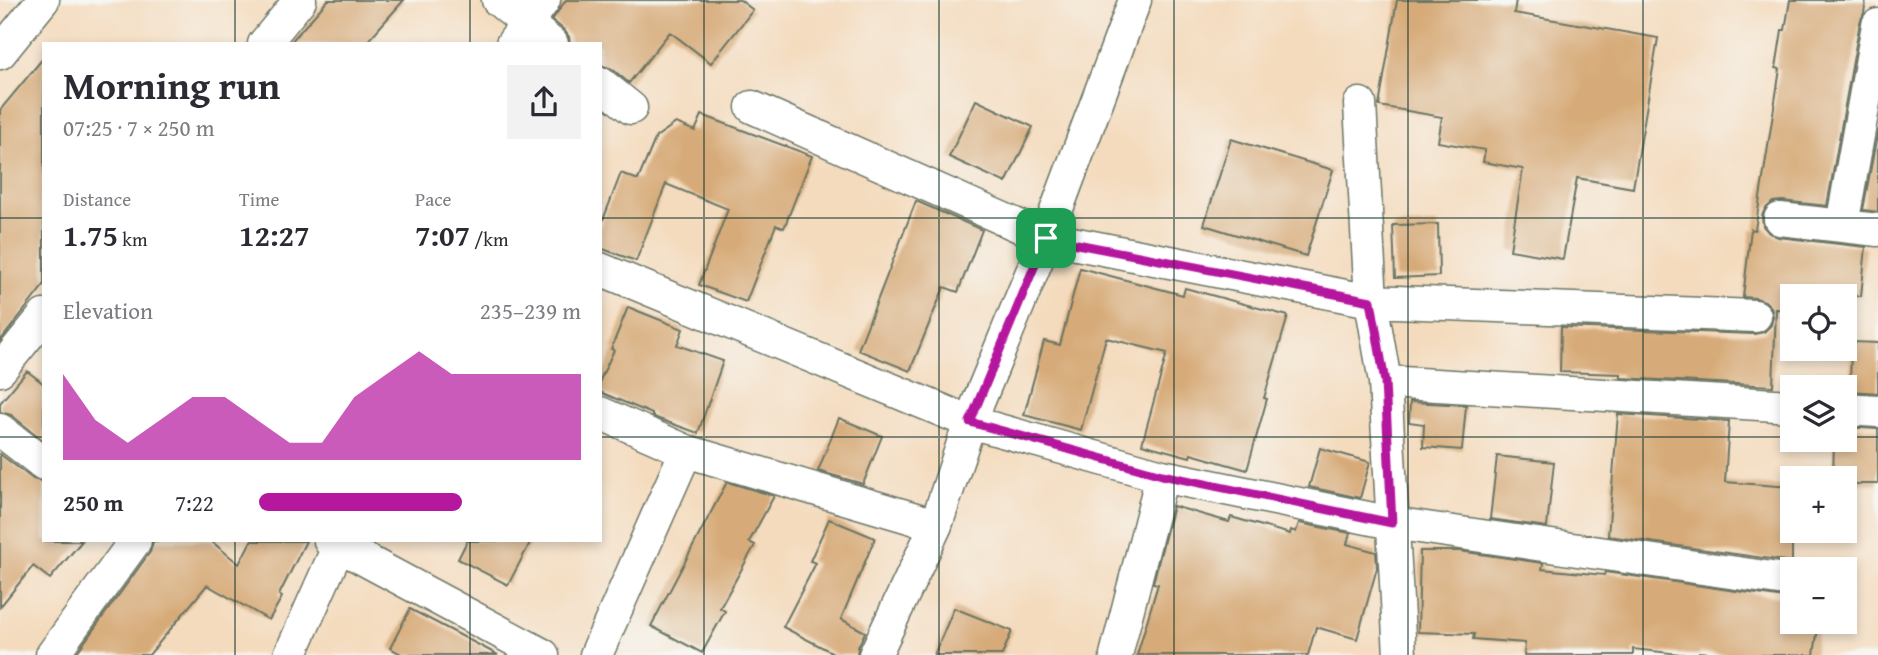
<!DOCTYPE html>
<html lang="en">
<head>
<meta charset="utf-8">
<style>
	body { margin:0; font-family:"Gentium Book Plus",serif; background:#f2f2f3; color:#2b2b33; height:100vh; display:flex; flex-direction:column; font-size:26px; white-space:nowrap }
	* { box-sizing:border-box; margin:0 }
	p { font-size:23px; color:#7c7c81 }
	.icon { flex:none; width:38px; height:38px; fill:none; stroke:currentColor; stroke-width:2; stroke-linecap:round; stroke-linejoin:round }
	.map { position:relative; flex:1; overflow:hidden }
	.drawer { position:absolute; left:42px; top:42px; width:560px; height:500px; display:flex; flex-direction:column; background:#fff; border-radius:0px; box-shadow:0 4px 10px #0003 }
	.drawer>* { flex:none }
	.controls { position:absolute; left:1780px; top:284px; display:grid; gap:14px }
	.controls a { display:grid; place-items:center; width:77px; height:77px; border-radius:0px; background:#fff; box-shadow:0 4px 10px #0003; font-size:35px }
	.pin { position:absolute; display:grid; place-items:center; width:60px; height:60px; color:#fff; margin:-30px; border-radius:14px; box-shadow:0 4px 10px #0006 }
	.round { display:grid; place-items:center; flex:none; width:74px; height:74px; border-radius:0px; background:#f2f2f3 }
	.summary { display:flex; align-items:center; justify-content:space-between; height:119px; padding:0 21px }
	h1 { font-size:38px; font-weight:700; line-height:52px }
	.figures { display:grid; grid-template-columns:repeat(3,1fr); gap:10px; height:119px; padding:7px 21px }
	.figures div { display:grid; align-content:center }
	.figures b { font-size:30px; font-weight:700 }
	.figures small { font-size:19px; font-weight:400 }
	.figures p { font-size:19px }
	.chart { height:196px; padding:14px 21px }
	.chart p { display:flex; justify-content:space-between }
	.chart svg { width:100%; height:126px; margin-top:7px; fill:#b5179e; opacity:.7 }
	ul { padding:0 21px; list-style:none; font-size:23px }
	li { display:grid; grid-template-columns:112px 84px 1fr; align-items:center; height:52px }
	li i { height:18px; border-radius:9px; background:#b5179e }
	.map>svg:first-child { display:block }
	.building { fill:#d7ab79 }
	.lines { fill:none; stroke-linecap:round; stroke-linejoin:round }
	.street-casing { stroke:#6a7464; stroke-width:35 }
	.street { stroke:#fff; stroke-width:32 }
	.route-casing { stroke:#fff; stroke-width:14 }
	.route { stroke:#b5179e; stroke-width:9 }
	.grid { fill:none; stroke:#1f3d34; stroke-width:2; stroke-opacity:0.55 }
</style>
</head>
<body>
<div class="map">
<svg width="1878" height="655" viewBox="0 0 1878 655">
	<rect width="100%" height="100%" fill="#f6f6f2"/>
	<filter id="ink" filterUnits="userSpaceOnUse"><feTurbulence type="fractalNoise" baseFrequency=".0143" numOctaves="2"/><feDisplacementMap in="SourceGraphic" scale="14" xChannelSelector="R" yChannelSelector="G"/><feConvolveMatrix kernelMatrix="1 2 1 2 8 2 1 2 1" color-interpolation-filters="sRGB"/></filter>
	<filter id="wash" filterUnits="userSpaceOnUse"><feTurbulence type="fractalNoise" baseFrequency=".00686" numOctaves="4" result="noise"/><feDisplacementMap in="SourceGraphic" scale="28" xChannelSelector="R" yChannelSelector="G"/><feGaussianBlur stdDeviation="1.57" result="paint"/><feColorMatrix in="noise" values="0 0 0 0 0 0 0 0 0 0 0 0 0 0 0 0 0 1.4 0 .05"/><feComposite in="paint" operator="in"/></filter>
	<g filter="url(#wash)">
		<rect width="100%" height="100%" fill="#f4dbbe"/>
		<g id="blocks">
			<path class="building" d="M 328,0 L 404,0 L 365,44 L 289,44 Z
				M 566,0 L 740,0 L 753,10 L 711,63 L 670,32 L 629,83 L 612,69 L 600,65 L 600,44 L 570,44 L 569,37 L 564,30 L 552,20 Z
				M 1397,0 L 1516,0 L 1514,13 L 1658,38 L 1633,188 L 1577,178 L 1563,259 L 1510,250 L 1523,169 L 1483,162 L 1485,150 L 1438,142 L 1442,117 L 1379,106 Z
				M 1790,0 L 1866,0 L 1864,13 L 1860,22 L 1827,206 L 1782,201 L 1773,202 L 1765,209 L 1762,216 L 1763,226 L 1769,233 L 1778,237 L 1866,247 L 1861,296 L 1792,296 L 1792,311 L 1776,309 L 1773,386 L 1621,378 L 1621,374 L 1560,372 L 1561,327 L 1754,334 L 1764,332 L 1771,325 L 1773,316 L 1771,307 L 1765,301 L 1756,298 L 1743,297 L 1751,229 L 1755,230 L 1780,69 L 1776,68 L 1782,30 L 1785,30 Z
				M 44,57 L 44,285 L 0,341 L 0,110 Z
				M 976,100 L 1033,127 L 1006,183 L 949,157 Z
				M 702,115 L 812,156 L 784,228 L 776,225 L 746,302 L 699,285 L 728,209 L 666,184 L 636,261 L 600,248 L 600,228 L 621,173 L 638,180 L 656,137 L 676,123 L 695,131 Z
				M 1878,129 L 1878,212 L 1863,210 Z
				M 1231,139 L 1333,170 L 1306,256 L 1204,225 Z
				M 916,201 L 982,230 L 958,292 L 944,287 L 910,371 L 858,350 Z
				M 1438,224 L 1439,276 L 1395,278 L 1393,225 Z
				M 1080,268 L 1183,295 L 1185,288 L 1288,316 L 1264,398 L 1267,399 L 1247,470 L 1191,454 L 1190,457 L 1142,444 L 1167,353 L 1106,338 L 1081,430 L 1024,415 L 1044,341 L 1060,345 Z
				M 628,307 L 683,329 L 677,345 L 723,361 L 698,433 L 659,419 L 652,416 L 652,414 L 600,392 L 600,380 L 614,350 L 611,349 Z
				M 1851,342 L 1878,343 L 1878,393 L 1850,391 Z
				M 27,371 L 44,384 L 44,441 L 11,415 L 0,412 L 0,403 Z
				M 1410,402 L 1466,405 L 1462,450 L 1423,447 L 1424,424 L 1409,422 Z
				M 1618,414 L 1729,421 L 1725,482 L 1792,487 L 1792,562 L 1608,536 Z
				M 839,418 L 882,436 L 863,484 L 818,471 Z
				M 1844,427 L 1878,429 L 1878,484 L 1844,484 L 1844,478 L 1833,478 L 1834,439 L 1844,439 Z
				M 1320,448 L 1370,462 L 1360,498 L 1309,487 Z
				M 0,454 L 33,479 L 44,482 L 44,541 L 82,541 L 50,579 L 33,566 L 0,607 Z
				M 1497,456 L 1554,462 L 1547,527 L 1490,519 Z
				M 727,482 L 774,496 L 749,542 L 755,545 L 720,608 L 725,611 L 702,653 L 651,626 Z
				M 1173,506 L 1229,522 L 1231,517 L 1290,534 L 1291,530 L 1296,532 L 1299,523 L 1350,533 L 1347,544 L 1376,552 L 1377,568 L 1357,639 L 1316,627 L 1308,655 L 1137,655 L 1158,584 L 1153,583 Z
				M 829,519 L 875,538 L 841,619 L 865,632 L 858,647 L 857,655 L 837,655 L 783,627 L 816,563 L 810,561 Z
				M 153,541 L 211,541 L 239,564 L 251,541 L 306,541 L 279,595 L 282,597 L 269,620 L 207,585 L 149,655 L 75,655 L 150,552 Z
				M 467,541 L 531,541 L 508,585 L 458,559 Z
				M 1420,551 L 1459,551 L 1543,563 L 1542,569 L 1604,575 L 1605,572 L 1792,599 L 1792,621 L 1819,621 L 1814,655 L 1729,655 L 1699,652 L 1699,655 L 1690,655 L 1633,649 L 1633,655 L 1524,655 L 1525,643 L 1473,639 L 1474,634 L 1418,632 Z
				M 954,608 L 1012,631 L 1002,655 L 934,655 Z
				M 410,609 L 498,655 L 403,655 L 390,648 Z"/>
		</g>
	</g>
	<g filter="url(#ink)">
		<use href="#blocks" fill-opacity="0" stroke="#6a7464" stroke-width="2"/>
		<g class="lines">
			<defs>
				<path id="street" d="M 498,0 L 552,44
					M 264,44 L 300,0
					M 512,44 L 544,0
					M 0,53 L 43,0
					M 600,83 L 631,108
					M 1360,104 L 1371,301 L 1385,382 L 1400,655
					M 752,107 L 1046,238 L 1371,301 L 1755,316
					M 1780,219 L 1878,230
					M 1842,225 L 1878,25
					M 600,269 L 970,422 L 1162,476 L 1392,523 L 1792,581
					M 0,370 L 44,316
					M 1385,382 L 1792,406
					M 1844,409 L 1878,411
					M 600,413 L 686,451 L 936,525
					M 0,430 L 44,464
					M 330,541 L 543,655
					M 52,655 L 135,541
					M 290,655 L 339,545
					M 596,655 L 686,451
					M 875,655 L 936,525 L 970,422 L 1046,238 L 1135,0
					M 1116,655 L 1162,476"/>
			</defs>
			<use href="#street" class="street-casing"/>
			<use href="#street" class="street"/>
		</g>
	</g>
	<g class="lines" filter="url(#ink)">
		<defs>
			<path id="route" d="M 1046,238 L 1371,301 L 1385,382 L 1392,523 L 1162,475 L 970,422 Z"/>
		</defs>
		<use href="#route" class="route-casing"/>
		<use href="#route" class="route"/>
	</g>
	<path class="grid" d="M 235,0 L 235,44M 470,0 L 470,44M 704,0 L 704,655M 939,0 L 939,655M 1174,0 L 1174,655M 1408,0 L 1408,655M 1643,0 L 1643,655M 0,218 L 44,218M 600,218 L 1878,218M 0,437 L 44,437M 600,437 L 1792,437M 1844,437 L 1878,437M 235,541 L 235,655M 470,541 L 470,655"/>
</svg>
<div class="controls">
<a><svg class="icon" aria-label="locate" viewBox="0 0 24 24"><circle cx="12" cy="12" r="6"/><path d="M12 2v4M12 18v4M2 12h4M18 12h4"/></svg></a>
<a><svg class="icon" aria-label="layers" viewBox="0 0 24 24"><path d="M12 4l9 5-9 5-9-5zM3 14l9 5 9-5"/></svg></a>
<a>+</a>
<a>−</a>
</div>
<div class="pin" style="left:1046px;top:238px;background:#1e9e55"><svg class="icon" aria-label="arrive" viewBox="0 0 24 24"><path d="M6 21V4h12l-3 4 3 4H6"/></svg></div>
<section class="drawer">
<div class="summary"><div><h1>Morning run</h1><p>07:25 · 7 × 250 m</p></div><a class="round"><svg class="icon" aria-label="share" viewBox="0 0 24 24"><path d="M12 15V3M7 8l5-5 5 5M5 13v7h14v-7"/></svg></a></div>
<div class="figures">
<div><p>Distance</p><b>1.75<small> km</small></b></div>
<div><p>Time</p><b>12:27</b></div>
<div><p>Pace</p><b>7:07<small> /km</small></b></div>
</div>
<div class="chart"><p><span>Elevation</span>235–239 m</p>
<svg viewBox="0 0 160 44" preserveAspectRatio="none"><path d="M0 44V14L10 30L20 38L30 30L40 22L50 22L60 30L70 38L80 38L90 22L100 14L110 6L120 14L130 14L140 14L150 14L160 14V44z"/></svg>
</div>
<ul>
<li><b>250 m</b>7:22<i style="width:63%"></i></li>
</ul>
</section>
</div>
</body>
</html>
